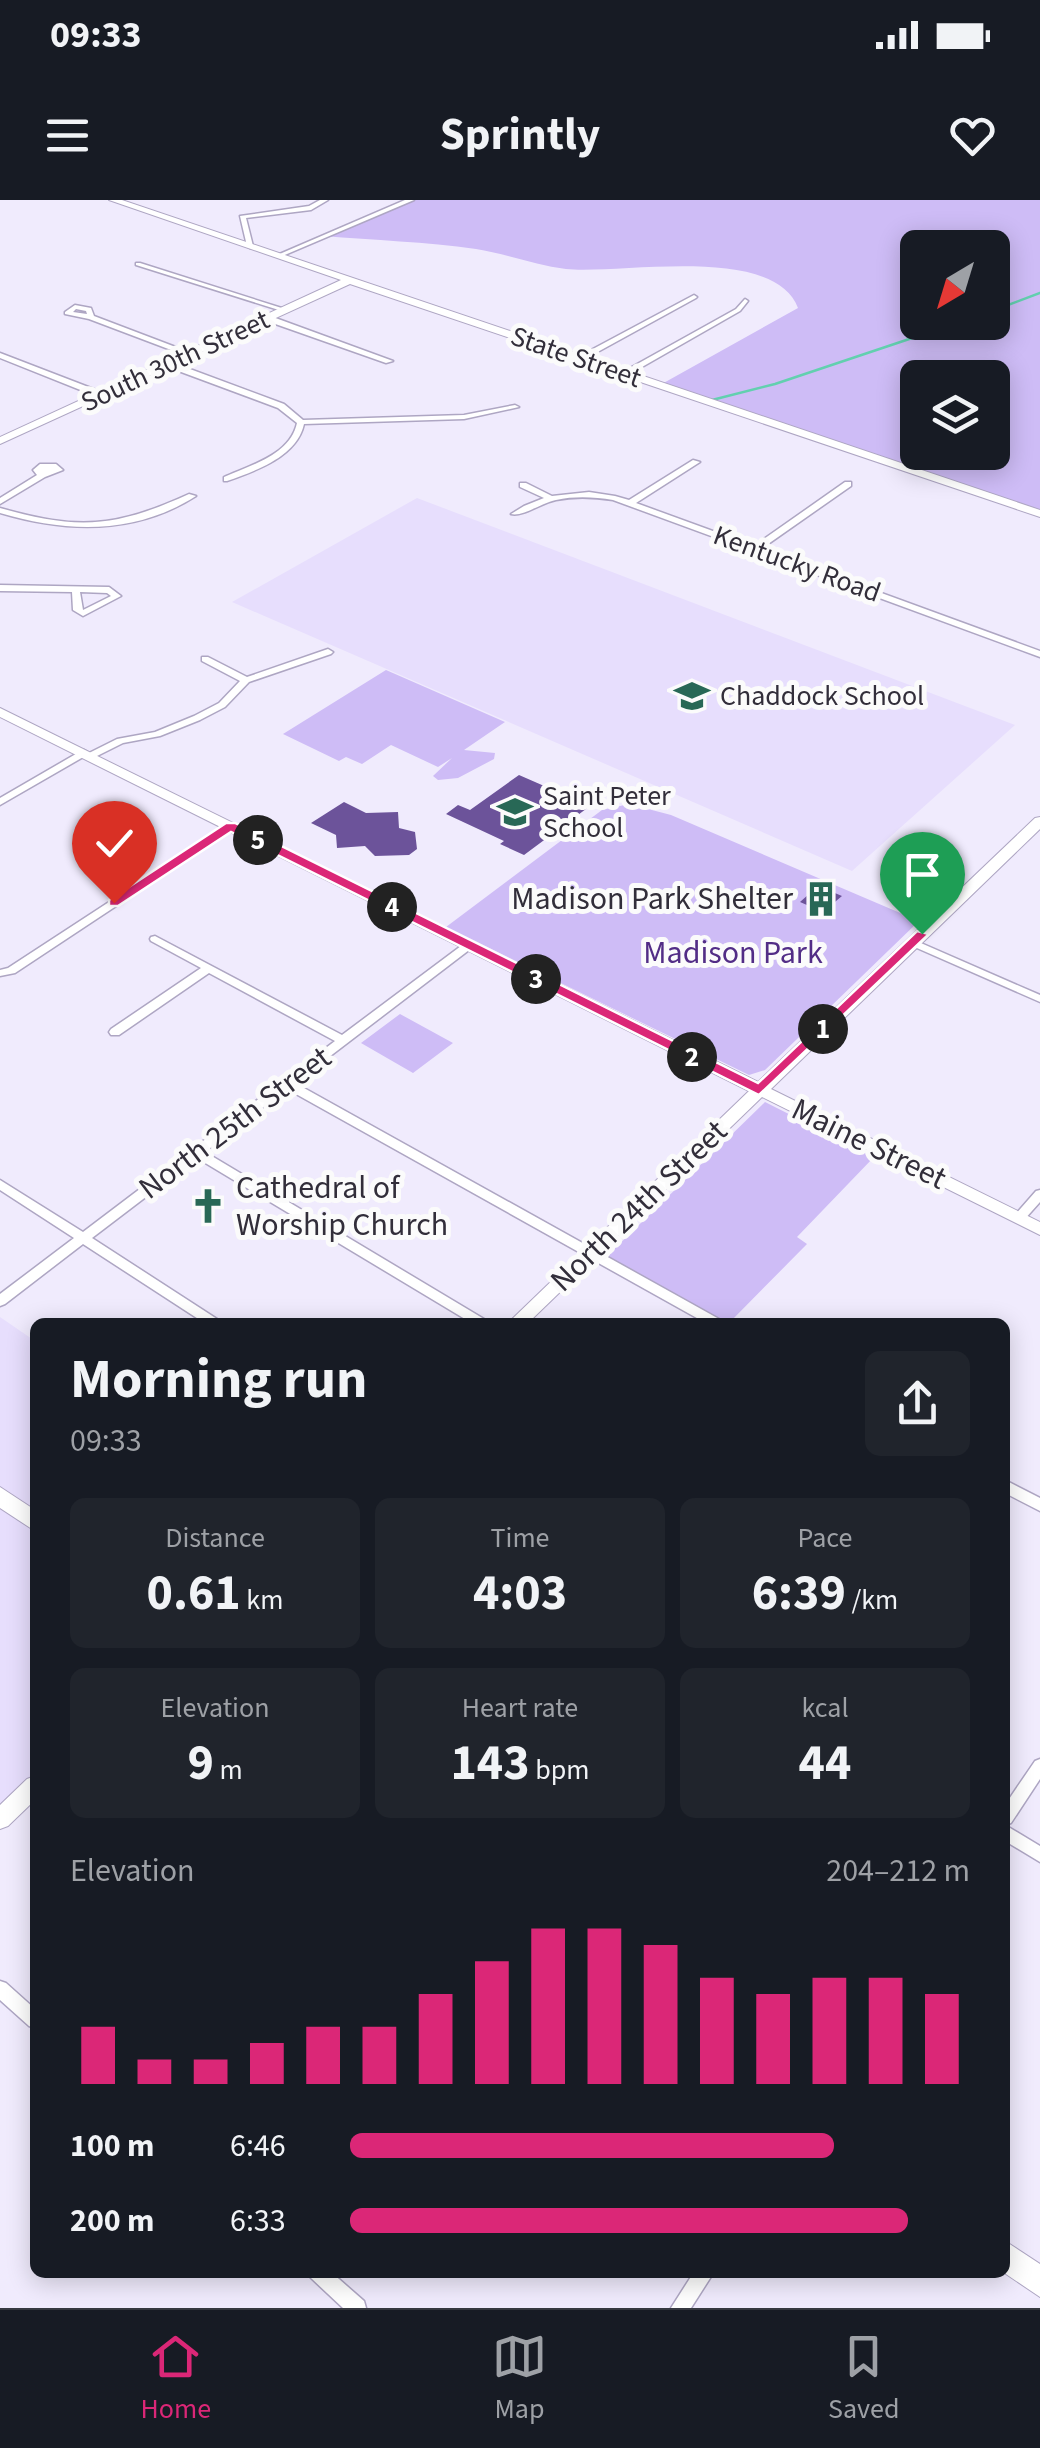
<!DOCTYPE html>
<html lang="en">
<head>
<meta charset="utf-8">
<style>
	body { margin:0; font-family:"Source Sans 3",sans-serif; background:#20242c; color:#f1f3f6; height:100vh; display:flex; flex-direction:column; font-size:38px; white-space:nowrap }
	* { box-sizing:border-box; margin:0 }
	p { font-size:32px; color:#9ea1a6 }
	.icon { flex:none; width:55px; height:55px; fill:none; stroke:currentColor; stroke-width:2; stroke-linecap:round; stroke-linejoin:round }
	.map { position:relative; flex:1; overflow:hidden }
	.side { position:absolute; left:30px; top:1118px; width:980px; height:960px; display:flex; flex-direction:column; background:#171b24; border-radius:15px; box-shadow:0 5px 25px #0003 }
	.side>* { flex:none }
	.needle { width:65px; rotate:218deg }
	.controls { position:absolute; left:900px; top:30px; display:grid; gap:20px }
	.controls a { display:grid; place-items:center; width:110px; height:110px; border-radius:15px; background:#171b24; box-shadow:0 5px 25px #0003; font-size:50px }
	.pin { position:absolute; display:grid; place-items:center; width:85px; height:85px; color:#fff; margin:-102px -42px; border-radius:50% 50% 50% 0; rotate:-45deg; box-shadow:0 0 10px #0007 }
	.pin .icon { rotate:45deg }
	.km { position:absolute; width:50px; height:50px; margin:-25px; border-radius:50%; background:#222; color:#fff; font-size:28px; line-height:50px; text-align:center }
	.round { display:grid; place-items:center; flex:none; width:105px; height:105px; border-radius:15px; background:#20242c }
	.headline { display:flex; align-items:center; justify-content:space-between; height:170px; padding:0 40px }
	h1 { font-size:55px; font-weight:700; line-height:75px }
	.figures { display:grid; grid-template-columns:repeat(3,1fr); gap:15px; height:170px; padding:10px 40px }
	.figures div { display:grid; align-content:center; border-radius:15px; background:#20242c; text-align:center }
	.figures b { font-size:50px; font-weight:700 }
	.figures small { font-size:28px; font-weight:400 }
	.figures p { font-size:28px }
	.chart { height:280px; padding:20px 40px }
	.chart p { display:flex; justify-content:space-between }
	.chart svg { width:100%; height:180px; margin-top:10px; stroke:#db2777; stroke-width:6 }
	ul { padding:0 40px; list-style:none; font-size:32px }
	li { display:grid; grid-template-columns:160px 120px 1fr; align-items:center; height:75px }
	li i { height:25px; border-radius:12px; background:#db2777 }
	.status { display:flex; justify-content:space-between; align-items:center; height:70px; padding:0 50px; background:#171b24; direction:ltr }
	.status svg { height:28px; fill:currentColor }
	header { display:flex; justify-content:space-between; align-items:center; height:130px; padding:0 40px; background:#171b24; font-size:45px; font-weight:700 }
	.tabs { display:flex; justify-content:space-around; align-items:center; height:140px; border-top:2px solid #363941; background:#171b24; font-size:28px; color:#9ea1a6 }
	.tabs a { display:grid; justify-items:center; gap:5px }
	.tabs .current { color:#db2777 }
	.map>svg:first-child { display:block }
	.built { fill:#e7defd }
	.green { fill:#cebcf6; fill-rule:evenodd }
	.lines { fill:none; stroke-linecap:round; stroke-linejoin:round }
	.stream { stroke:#62d0af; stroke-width:2.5 }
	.building { fill:#6c539a }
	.street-casing { stroke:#aea6c3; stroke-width:3 }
	.secondary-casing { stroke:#aea6c3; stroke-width:2 }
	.primary-casing { stroke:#aea6c3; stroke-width:2 }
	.street { fill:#fff; fill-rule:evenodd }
	.secondary { fill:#fff; fill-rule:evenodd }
	.primary { fill:#fff; fill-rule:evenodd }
	.route { fill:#db2777; stroke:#fff; stroke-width:2.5 }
	.labels { text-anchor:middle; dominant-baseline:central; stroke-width:10; stroke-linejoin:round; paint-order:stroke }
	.far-street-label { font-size:28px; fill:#322e3a; stroke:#fbfbfb }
	.far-poi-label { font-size:28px; fill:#322e3a; stroke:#fbfbfb; text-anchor:start }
	.poi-label { font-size:32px; fill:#322e3a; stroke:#fbfbfb; text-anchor:end }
	.park-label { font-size:32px; fill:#522d86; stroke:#fbfbfb }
	.street-label { font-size:32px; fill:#322e3a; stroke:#fbfbfb }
</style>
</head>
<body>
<div class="status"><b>09:33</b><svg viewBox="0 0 49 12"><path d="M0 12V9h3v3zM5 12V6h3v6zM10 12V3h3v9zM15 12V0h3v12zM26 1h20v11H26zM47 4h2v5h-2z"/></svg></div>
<header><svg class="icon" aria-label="menu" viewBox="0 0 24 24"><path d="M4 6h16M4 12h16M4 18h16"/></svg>Sprintly<svg class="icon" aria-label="heart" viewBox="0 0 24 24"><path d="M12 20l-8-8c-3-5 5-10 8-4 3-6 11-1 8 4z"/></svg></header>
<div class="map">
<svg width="1040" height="2108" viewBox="0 0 1040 2108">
	<rect width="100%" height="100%" fill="#f0ebfd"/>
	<path class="built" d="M 417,298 L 1015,525 L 852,671 L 232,402 Z
		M 0,1117 L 35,1141 L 35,1586 L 0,1619 Z"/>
	<path class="green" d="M 411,0 L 1040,0 L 1040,314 L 660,185 L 798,108 C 774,43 617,75 566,69 C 536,65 507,54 476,49 C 426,42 374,40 323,36 ZM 918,48 L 992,48 L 992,122 L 918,122 ZM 918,178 L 992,178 L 992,252 L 918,252 Z
		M 386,470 L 505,522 L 464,550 L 495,553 L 494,559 L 458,578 L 438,580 L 433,576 L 452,558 L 438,567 L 391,545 L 362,564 L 346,557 L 339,561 L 283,534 Z
		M 629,604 L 671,615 L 919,721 L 765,870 L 749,875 L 446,727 L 602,610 Z
		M 400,814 L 453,843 L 413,873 L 361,843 Z
		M 765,902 L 874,957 L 797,1037 L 807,1044 L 730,1122 L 720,1122 L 605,1058 Z"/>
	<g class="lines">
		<path class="stream" d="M 992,111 L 1040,93
			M 712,200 L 775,184 L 960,122"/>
	</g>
	<path class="building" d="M 519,575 L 590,606 L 524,655 L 500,644 L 504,641 L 446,614 L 458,605 L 470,610 Z
		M 344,602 L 366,613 L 398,612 L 399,628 L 415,632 L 417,649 L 409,655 L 375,656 L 365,646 L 337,648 L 336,635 L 311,623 Z
		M 818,686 L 842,696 L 823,712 L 800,702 Z"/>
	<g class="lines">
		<defs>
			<path id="street" d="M 320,0 L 328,0 L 311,10 L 246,18 L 253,46 L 250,48 L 247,46 L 240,16 L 309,6 Z
				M 405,0 L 414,0 L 280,57 L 275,56 Z
				M 136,63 L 140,63 L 288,110 L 282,111 L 136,65 Z
				M 694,95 L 697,97 L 696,98 L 583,160 L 576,158 Z
				M 745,99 L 748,101 L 740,111 L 628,175 L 621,173 L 736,109 Z
				M 75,105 L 91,108 L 94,116 L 194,154 L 187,156 L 89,119 L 65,114 L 65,112 ZM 76,109 L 86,111 L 87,114 L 73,112 Z
				M 264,116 L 270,116 L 393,161 L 386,163 L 264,120 Z
				M 0,153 L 104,193 L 105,195 L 98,197 L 0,158 Z
				M 165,162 L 171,162 L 284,204 L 303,220 L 464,215 L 515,205 L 519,207 L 464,219 L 304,224 C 297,257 255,271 227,281 L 224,281 L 224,277 C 251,265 290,255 297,223 L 278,208 L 165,166 Z
				M 693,260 L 700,262 L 636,303 L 754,346 L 845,282 L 851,282 L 851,286 L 761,349 L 1040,451 L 1040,457 L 613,300 C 594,297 575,296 556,300 C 541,303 523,317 511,314 L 524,306 L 544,298 L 520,287 L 520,283 L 526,283 L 552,296 L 589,292 L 615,296 L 629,300 Z
				M 40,264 L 56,264 L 63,270 L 45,277 L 0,304 L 0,298 L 37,275 L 33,270 Z
				M 189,294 L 196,296 C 135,335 67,333 0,313 L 0,308 C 78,330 114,328 189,294 Z
				M 0,385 L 109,387 L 121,396 L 83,416 L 73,410 L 72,392 L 0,391 ZM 80,392 L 107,393 L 111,396 L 83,410 Z
				M 328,449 L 333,452 L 331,454 L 249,482 L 225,507 L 200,520 L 160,536 L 123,543 L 93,558 L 90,559 L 85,556 L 0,605 L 0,598 L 81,551 L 84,550 L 89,553 L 117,539 L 155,532 L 194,516 L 219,503 L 240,481 L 202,461 L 202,457 L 208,457 L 247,477 Z
				M 230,623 L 235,626 L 234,628 L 15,773 L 0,776 L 0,770 L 8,768 Z
				M 155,736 L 342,835 L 465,743 L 473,743 L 474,745 L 473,747 L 295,883 L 719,1119 L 720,1122 L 704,1122 L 287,889 L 205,952 L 484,1119 L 485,1122 L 470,1122 L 197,958 L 92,1038 L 217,1119 L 218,1122 L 203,1122 L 83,1044 L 5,1104 L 0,1106 L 0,1094 L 74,1038 L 0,990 L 0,980 L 83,1032 L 335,841 L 209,773 L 119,835 L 111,835 L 109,832 L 111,829 L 201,768 L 151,741 L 150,739 L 151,737 Z
				M 914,740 L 1040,795 L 1040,802 L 910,745 L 909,743 Z
				M 1040,990 L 1040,1002 L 1023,1021 L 1015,1021 L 1013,1018 L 1015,1015 L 1036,991 Z
				M 1005,1280 L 1040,1298 L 1040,1311 L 1005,1293 Z
				M 1040,1559 L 1040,1579 L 1011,1623 L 1005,1625 L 1040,1646 L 1040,1662 L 1005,1641 L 1005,1605 L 1035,1561 Z
				M 0,1781 L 6,1783 L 35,1809 L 35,1828 L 29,1826 L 0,1800 Z
				M 308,2072 L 331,2072 L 364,2101 L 366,2108 L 343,2108 L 311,2078 Z
				M 694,2072 L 714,2072 L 691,2108 L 671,2108 Z"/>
			<path id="secondary" d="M 109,0 L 122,0 L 1040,310 L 1040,317 L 350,84 L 0,244 L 0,237 L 341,80 Z
				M 0,508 L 758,882 L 1035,618 L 1040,617 L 1040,629 L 771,889 L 1040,1022 L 1040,1035 L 762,897 L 529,1122 L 509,1122 L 749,891 L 0,517 Z
				M 35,1576 L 35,1600 L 8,1626 L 0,1629 L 0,1605 L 27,1579 Z"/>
			<path id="primary" d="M 0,1287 L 35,1310 L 35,1331 L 0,1308 Z
				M 1005,2041 L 1040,2064 L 1040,2097 L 1003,2072 Z"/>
		</defs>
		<use href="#street" class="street-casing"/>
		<use href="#secondary" class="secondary-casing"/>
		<use href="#primary" class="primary-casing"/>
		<use href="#street" class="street"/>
		<use href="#secondary" class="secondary"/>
		<use href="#primary" class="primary"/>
	</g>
	<path class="route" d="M 226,623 L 235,623 L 758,883 L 917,731 L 929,734 L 759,895 L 231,632 L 118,706 L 109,706 L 109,700 Z"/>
	<defs>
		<symbol id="school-bare" viewBox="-9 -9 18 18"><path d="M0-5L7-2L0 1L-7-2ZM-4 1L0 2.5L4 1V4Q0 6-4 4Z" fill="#286856" stroke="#fbfbfb" stroke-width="2.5" paint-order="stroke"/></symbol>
		<symbol id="building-bare" viewBox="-9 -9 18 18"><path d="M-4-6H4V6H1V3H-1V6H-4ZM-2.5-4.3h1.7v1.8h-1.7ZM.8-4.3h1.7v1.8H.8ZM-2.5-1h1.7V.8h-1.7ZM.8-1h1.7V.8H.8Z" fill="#286856" stroke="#fbfbfb" stroke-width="2.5" paint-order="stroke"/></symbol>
		<symbol id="church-bare" viewBox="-9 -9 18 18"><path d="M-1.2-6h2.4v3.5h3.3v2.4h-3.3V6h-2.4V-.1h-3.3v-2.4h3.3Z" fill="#286856" stroke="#fbfbfb" stroke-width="2.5" paint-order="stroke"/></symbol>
	</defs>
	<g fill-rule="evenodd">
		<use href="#school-bare" x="667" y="471" width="50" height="50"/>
		<use href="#school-bare" x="490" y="587" width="50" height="50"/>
		<use href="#building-bare" x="796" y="674" width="50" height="50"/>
		<use href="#church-bare" x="183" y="981" width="50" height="50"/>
	</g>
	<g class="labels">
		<g class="far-street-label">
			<text transform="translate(576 157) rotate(19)">State Street</text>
			<text transform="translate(175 161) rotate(-25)">South 30th Street</text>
			<text transform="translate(797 364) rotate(20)">Kentucky Road</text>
		</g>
		<g class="far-poi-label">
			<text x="720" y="496">Chaddock School</text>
			<text x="543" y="596">Saint Peter<tspan x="543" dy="32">School</tspan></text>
		</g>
		<g class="poi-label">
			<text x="793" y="699">Madison Park Shelter</text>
			<text x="236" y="988" text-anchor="start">Cathedral of<tspan x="236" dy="37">Worship Church</tspan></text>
		</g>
		<g class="park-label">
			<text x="733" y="753">Madison Park</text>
		</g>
		<g class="street-label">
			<text transform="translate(235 923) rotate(-37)">North 25th Street</text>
			<text transform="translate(869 944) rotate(26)">Maine Street</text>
			<text transform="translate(639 1006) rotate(-44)">North 24th Street</text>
		</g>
	</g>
</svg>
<div class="controls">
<a><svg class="needle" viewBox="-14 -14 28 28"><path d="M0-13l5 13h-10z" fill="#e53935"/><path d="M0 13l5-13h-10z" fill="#9ea1a6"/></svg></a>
<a><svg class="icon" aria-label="layers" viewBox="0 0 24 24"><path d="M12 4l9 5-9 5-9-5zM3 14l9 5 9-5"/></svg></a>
</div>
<div class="pin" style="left:922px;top:734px;background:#1e9e55"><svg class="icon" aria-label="arrive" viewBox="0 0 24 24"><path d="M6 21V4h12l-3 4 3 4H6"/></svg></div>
<div class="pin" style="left:114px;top:703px;background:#d93025"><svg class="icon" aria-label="check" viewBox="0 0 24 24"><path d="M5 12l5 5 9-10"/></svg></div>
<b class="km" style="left:823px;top:829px">1</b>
<b class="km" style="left:692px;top:857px">2</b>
<b class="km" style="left:536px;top:779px">3</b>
<b class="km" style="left:392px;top:707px">4</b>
<b class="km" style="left:258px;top:640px">5</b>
<section class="side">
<div class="headline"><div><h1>Morning run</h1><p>09:33</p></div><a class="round"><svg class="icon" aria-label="share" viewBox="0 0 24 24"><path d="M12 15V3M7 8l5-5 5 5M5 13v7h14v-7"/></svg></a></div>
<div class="figures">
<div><p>Distance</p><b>0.61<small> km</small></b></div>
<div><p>Time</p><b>4:03</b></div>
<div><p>Pace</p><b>6:39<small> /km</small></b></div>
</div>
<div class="figures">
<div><p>Elevation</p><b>9<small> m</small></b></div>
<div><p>Heart rate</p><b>143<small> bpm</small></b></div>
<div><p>kcal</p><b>44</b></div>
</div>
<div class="chart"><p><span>Elevation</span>204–212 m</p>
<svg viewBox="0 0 160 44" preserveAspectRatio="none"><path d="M5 44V30M15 44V38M25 44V38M35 44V34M45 44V30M55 44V30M65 44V22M75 44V14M85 44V6M95 44V6M105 44V10M115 44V18M125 44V22M135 44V18M145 44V18M155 44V22"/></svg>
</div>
<ul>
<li><b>100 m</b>6:46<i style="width:78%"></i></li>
<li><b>200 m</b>6:33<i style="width:90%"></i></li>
</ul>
</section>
</div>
<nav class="tabs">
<a class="current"><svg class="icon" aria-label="home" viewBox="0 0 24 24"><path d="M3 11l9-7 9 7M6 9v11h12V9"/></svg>Home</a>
<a><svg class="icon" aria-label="map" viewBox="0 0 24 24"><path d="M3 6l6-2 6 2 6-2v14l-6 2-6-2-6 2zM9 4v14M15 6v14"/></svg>Map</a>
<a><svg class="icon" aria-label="saved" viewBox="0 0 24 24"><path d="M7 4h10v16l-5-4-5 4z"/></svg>Saved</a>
</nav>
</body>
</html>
